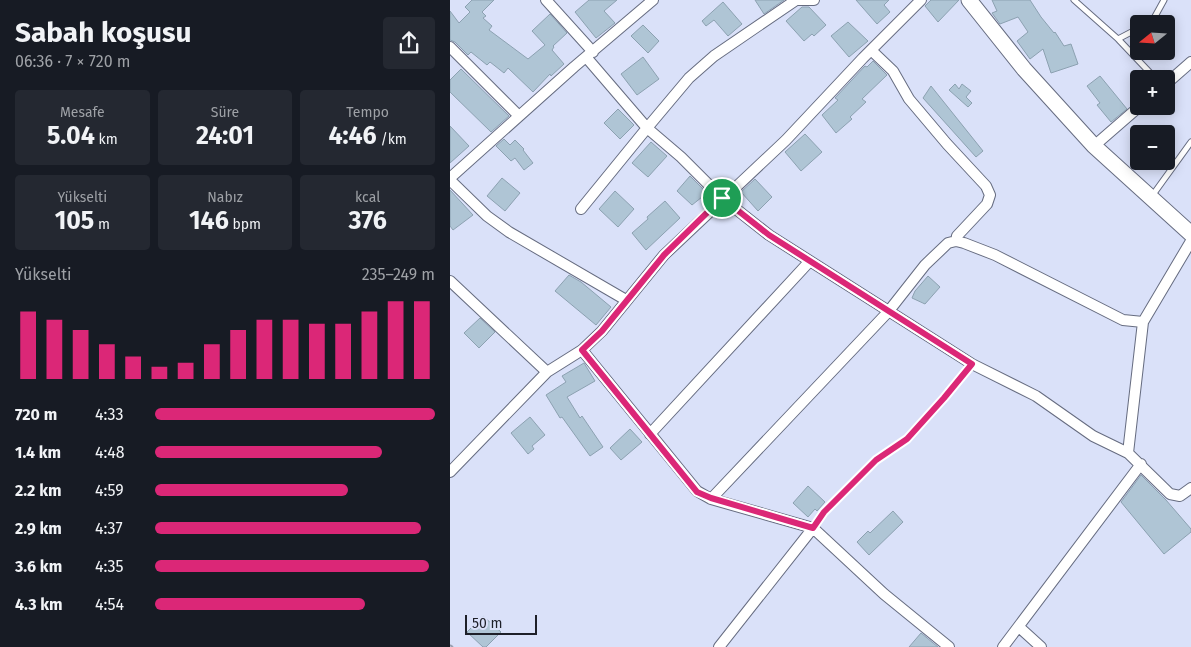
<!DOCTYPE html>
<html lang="tr">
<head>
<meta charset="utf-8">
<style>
	body { margin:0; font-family:"Fira Sans",sans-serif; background:#242831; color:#f1f3f6; height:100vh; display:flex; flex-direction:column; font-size:19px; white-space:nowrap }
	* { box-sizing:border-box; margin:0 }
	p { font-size:16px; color:#9ea1a6 }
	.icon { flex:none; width:28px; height:28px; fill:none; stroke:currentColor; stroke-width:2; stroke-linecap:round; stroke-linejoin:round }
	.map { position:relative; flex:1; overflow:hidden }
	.panel { display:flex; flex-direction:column; background:#171b24; width:450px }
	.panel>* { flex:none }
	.needle { width:32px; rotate:252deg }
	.tools { position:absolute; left:680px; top:15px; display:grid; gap:10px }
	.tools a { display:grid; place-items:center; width:45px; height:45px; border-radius:5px; background:#171b24; box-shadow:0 2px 12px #0003; font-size:25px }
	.scale { position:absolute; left:15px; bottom:12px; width:72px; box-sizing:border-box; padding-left:5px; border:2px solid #1e2029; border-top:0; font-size:14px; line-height:18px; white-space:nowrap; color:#1e2029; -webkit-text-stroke:4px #dae1f9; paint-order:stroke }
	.pin { position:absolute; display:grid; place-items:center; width:42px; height:42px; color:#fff; margin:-21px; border:2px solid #fff; border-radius:50%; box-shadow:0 1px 5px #0007 }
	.round { display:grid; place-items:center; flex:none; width:52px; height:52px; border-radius:5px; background:#242831 }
	.overview { display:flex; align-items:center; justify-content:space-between; height:85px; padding:0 15px }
	h1 { font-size:28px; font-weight:700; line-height:38px }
	.metrics { display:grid; grid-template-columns:repeat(3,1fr); gap:8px; height:85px; padding:5px 15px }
	.metrics div { display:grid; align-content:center; border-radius:5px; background:#242831; text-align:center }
	.metrics b { font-size:25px; font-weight:700 }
	.metrics small { font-size:14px; font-weight:400 }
	.metrics p { font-size:14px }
	.chart { height:140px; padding:10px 15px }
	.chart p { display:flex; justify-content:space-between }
	.chart svg { width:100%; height:90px; margin-top:5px; stroke:#db2777; stroke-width:6 }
	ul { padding:0 15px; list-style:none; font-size:16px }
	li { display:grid; grid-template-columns:80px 60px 1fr; align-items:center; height:38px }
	li i { height:12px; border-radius:6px; background:#db2777 }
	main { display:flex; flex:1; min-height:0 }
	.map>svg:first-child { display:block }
	.building { fill:#afc5d5; stroke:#8ca1b1 }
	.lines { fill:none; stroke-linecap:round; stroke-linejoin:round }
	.lane-casing { stroke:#666c80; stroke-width:7 }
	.street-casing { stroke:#666c80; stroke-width:12 }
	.secondary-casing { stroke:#666c80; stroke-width:17 }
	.path { stroke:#999fb1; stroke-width:2; stroke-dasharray:5 2.5; stroke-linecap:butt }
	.lane { stroke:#fff; stroke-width:5 }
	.street { stroke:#fff; stroke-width:10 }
	.secondary { stroke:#fff; stroke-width:15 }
	.route-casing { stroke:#fff; stroke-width:10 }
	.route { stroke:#db2777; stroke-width:6 }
</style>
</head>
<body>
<main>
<section class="panel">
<div class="overview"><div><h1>Sabah koşusu</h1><p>06:36 · 7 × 720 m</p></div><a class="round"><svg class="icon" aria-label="share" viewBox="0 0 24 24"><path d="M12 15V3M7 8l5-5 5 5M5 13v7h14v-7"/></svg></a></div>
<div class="metrics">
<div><p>Mesafe</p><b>5.04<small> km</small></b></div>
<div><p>Süre</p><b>24:01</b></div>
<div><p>Tempo</p><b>4:46<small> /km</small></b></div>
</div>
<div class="metrics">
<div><p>Yükselti</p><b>105<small> m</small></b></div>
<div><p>Nabız</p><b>146<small> bpm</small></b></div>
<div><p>kcal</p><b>376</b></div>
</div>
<div class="chart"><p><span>Yükselti</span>235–249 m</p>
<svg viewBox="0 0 160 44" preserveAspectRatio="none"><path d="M5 44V11M15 44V15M25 44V20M35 44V27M45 44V33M55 44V38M65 44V36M75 44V27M85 44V20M95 44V15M105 44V15M115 44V17M125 44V17M135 44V11M145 44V6M155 44V6"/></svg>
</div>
<ul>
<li><b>720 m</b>4:33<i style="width:100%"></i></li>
<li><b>1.4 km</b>4:48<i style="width:81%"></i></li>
<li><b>2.2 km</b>4:59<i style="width:69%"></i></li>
<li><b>2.9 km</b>4:37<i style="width:95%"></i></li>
<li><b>3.6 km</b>4:35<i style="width:98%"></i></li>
<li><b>4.3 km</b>4:54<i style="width:75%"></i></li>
</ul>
</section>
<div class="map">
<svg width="741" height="647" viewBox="0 0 741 647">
	<rect width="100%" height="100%" fill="#dae1f9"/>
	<path class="building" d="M 22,0 L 44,0 L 32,12 L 36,16 L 33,18 L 42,26 L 39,30 L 78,59 L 95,45 L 82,31 L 100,14 L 117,33 L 103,46 L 104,47 L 102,50 L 114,64 L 101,76 L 100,74 L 83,92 L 58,68 L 54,73 L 40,62 L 37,65 L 21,52 L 18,55 L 5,42 L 0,40 L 0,11 L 9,23 L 20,12 L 15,7 Z
		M 139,0 L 167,0 L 154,11 L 165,23 L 146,38 L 125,12 Z
		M 305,0 L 334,0 L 314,14 Z
		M 406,0 L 439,0 L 434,5 L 440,12 L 427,24 Z
		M 481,0 L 509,0 L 488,22 L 475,6 Z
		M 542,0 L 580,0 L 591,17 L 604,33 L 605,32 L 614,46 L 621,44 L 628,64 L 601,73 L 593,49 L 580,59 L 567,41 L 578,32 L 568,17 L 550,24 L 542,13 L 547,11 Z
		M 273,2 L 292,24 L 278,36 L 264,20 L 256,26 L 252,21 Z
		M 352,7 L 359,7 L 376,25 L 364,36 L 362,34 L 354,41 L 336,21 Z
		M 398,22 L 418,41 L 399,57 L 381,36 Z
		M 193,25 L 209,41 L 198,53 L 181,36 Z
		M 193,57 L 209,79 L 187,95 L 171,74 Z
		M 423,61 L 437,75 L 412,99 L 416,102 L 400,117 L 402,119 L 386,133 L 372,115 L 388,100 L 385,98 L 415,66 L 417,67 Z
		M 11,69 L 59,116 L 41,132 L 0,92 L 0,80 Z
		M 650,76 L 677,109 L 661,122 L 647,105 L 650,103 L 637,86 Z
		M 505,84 L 509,89 L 512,84 L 521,91 L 516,97 L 522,103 L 518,107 L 499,90 Z
		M 481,86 L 533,151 L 526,157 L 473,98 Z
		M 168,109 L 184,125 L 170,139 L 154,123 Z
		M 0,126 L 19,146 L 0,163 Z
		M 355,134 L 372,152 L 351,171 L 335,152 Z
		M 54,139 L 60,145 L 65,140 L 74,149 L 73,150 L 83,163 L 74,170 L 65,158 L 61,161 L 46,146 Z
		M 201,142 L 217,156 L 198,177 L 182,163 Z
		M 240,176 L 257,193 L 242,205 L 227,191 Z
		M 52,178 L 70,193 L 55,211 L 37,196 Z
		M 305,179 L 322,197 L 308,211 L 291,192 Z
		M 0,190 L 23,215 L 3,230 L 0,226 Z
		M 165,191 L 184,209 L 168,227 L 149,209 Z
		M 215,201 L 230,218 L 196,250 L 182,233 L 198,219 L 197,217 Z
		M 119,275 L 131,282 L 161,307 L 146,325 L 105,291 Z
		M 478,276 L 490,287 L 475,304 L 462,298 L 465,291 Z
		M 30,318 L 45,332 L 29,348 L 14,333 Z
		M 134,363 L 145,381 L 117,397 L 130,418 L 132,416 L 153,447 L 140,456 L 112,417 L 110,418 L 96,395 L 116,382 L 112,376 Z
		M 80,417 L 95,435 L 82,446 L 84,449 L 78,454 L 61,433 Z
		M 180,429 L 192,442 L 171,460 L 160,448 Z
		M 691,475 L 716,500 L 741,529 L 741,532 L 714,554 L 671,502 Z
		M 358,486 L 375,502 L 367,511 L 365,509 L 358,517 L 343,503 Z
		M 443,511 L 453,522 L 419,555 L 407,542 L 418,531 L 420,533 Z
		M 33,616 L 51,632 L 36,647 L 33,647 L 17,632 Z
		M 471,633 L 488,647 L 459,647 Z"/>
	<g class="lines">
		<defs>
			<path id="lane" d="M 624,0 L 668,39 L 706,79
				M 696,24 L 703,20 L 714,0
				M 668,39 L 689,28
				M 702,196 L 741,142
				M 363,528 L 374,512 L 426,459 L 457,439 L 494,398 L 522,364"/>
			<path id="street" d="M 96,0 L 143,52
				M 346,0 L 264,56 L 239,78 L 197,128 L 231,157 L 272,198 L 319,235 L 522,364 L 586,396 L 643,436 L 678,453 L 720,494 L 730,496 L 741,488
				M 346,0 L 364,0
				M 0,47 L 69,116
				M 421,50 L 443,71 L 459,99 L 497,144 L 536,186 L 540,195 L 537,204 L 507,236 L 506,241
				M 716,84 L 741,62
				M 644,146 L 690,106
				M 0,178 L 124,67 L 203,0
				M 0,180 L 37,216 L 59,232 L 176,300
				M 131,209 L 197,128 L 136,57
				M 0,281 L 97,372
				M 132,350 L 247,491 L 261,499 L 363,528 L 434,594 L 499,647
				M 200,434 L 359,262
				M 678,453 L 693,322
				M 0,472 L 97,372 L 132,350 L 152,331 L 214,255 L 336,140 L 413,58 L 471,0
				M 261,499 L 438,312 L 475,265 L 498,243 L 506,241 L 514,243 L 545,255 L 673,320 L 693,322 L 741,241
				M 569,627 L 591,647
				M 269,647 L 363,528
				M 553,647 L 691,464"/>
			<path id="secondary" d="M 519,0 L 574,69 L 644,146 L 741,234"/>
		</defs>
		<use href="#lane" class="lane-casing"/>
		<use href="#street" class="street-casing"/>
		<use href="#secondary" class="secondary-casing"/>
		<path class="path" d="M 0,645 L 3,647"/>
		<use href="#lane" class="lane"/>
		<use href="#street" class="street"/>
		<use href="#secondary" class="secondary"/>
	</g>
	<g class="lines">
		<defs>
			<path id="route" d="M 272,198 L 319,235 L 522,364 L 494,398 L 457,439 L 426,460 L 374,512 L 363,528 L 261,498 L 247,492 L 132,350 L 152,331 L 214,255 Z"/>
		</defs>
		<use href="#route" class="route-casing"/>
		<use href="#route" class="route"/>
	</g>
</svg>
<div class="tools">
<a><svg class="needle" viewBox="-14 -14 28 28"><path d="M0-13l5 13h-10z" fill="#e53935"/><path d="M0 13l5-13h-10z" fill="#9ea1a6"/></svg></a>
<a>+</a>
<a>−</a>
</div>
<div class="scale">50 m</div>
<div class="pin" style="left:272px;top:198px;background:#1e9e55"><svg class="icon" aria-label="arrive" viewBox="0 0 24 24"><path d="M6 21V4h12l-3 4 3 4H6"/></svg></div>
</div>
</main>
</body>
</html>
